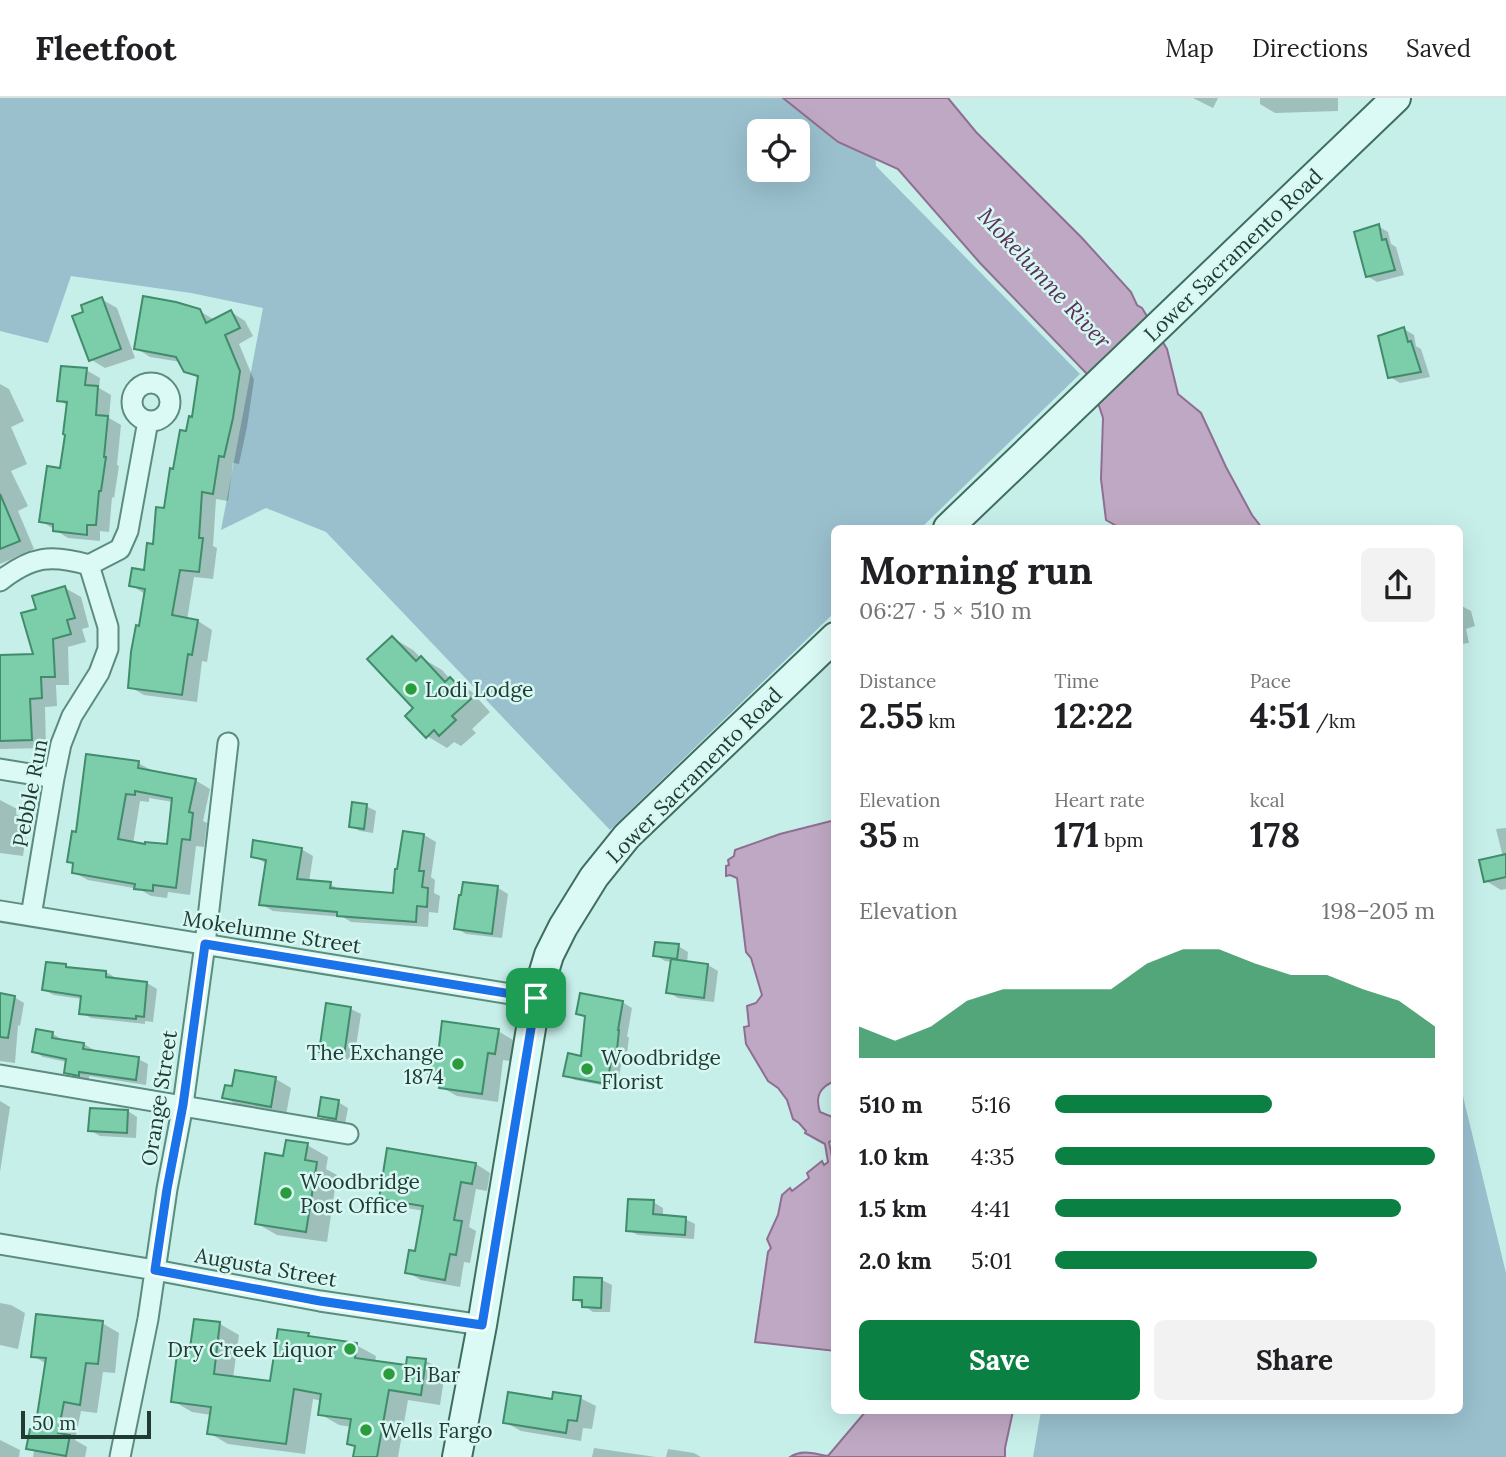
<!DOCTYPE html>
<html lang="en">
<head>
<meta charset="utf-8">
<style>
	body { margin:0; font-family:Lora,serif; background:#f2f2f2; color:#202124; height:100vh; display:flex; flex-direction:column; font-size:26px; white-space:nowrap }
	* { box-sizing:border-box; margin:0 }
	p { font-size:23px; color:#757577 }
	.icon { flex:none; width:38px; height:38px; fill:none; stroke:currentColor; stroke-width:2; stroke-linecap:round; stroke-linejoin:round }
	.map { position:relative; flex:1; overflow:hidden }
	.sheet { position:absolute; left:831px; top:427px; width:632px; height:889px; display:flex; flex-direction:column; background:#fff; border-radius:10px; box-shadow:0 7px 28px #0002 }
	.sheet>* { flex:none }
	.controls { position:absolute; left:747px; top:21px; display:grid; gap:14px }
	.controls a { display:grid; place-items:center; width:63px; height:63px; border-radius:10px; background:#fff; box-shadow:0 7px 28px #0002; font-size:35px }
	.scale { position:absolute; left:21px; bottom:18px; width:130px; box-sizing:border-box; padding-left:7px; border:4px solid #203c32; border-top:0; font-size:19px; line-height:24px; white-space:nowrap; color:#203c32; -webkit-text-stroke:5px #d7f7f2; paint-order:stroke }
	.pin { position:absolute; display:grid; place-items:center; width:60px; height:60px; color:#fff; margin:-30px; border-radius:14px; box-shadow:0 4px 10px #0006 }
	.round { display:grid; place-items:center; flex:none; width:74px; height:74px; border-radius:10px; background:#f2f2f2 }
	.head { display:flex; align-items:center; justify-content:space-between; height:119px; padding:0 28px }
	h1 { font-size:38px; font-weight:700; line-height:52px }
	.metrics { display:grid; grid-template-columns:repeat(3,1fr); gap:10px; height:119px; padding:7px 28px }
	.metrics div { display:grid; align-content:center }
	.metrics b { font-size:35px; font-weight:700 }
	.metrics small { font-size:19px; font-weight:400 }
	.metrics p { font-size:19px }
	.chart { height:196px; padding:14px 28px }
	.chart p { display:flex; justify-content:space-between }
	.chart svg { width:100%; height:126px; margin-top:7px; fill:#0b8043; opacity:.7 }
	.primary-button { display:flex; gap:14px; margin-top:auto; padding:14px 28px }
	.primary-button a { flex:1; height:80px; border-radius:10px; background:#0b8043; color:#fff; font-size:28px; font-weight:700; line-height:80px; text-align:center }
	.primary-button a+a { background:#f2f2f2; color:#202124 }
	ul { padding:0 28px; list-style:none; font-size:23px }
	li { display:grid; grid-template-columns:112px 84px 1fr; align-items:center; height:52px }
	li i { height:18px; border-radius:9px; background:#0b8043 }
	header { display:flex; align-items:center; gap:42px; box-sizing:border-box; height:98px; padding:0 35px; background:#fff; border-bottom:2px solid #e0e0e0 }
	header strong { font-size:33px }
	nav { display:flex; gap:38px; margin-inline-start:auto; font-size:24px }
	.map>svg:first-child { display:block }
	.green { fill:#9ac0ce; fill-rule:evenodd }
	.water { fill:#bfa8c3; stroke:#8f6e92; stroke-width:2 }
	.shadow { fill:#0003; fill-rule:evenodd }
	.building { fill:#7cceab; stroke:#418c6a; stroke-width:2; fill-rule:evenodd }
	.lines { fill:none; stroke-linecap:round; stroke-linejoin:round }
	.street-casing { stroke:#5c8c7d; stroke-width:23 }
	.secondary-casing { stroke:#3f6e5e; stroke-width:32 }
	.street { stroke:#dbfaf5; stroke-width:19 }
	.secondary { stroke:#dbfaf5; stroke-width:28 }
	.route-casing { stroke:#fff; stroke-width:14 }
	.route { stroke:#1a73e8; stroke-width:9 }
	.poi-dot { fill:#2a9c3b; stroke:#d7f7f2; stroke-width:2.5 }
	.labels { text-anchor:middle; dominant-baseline:central; stroke-width:5; stroke-linejoin:round; paint-order:stroke }
	.street-label { font-size:21px; fill:#203c32; stroke:#d7f7f2 }
	.poi-label { font-size:21px; fill:#203c32; stroke:#d7f7f2; text-anchor:start }
	.water-label { font-size:23px; font-style:italic; fill:#5c2f58; stroke:#d7f7f2 }
</style>
</head>
<body>
<header>
<strong>Fleetfoot</strong>
<nav><a>Map</a><a>Directions</a><a>Saved</a></nav>
</header>
<div class="map">
<svg width="1506" height="1359" viewBox="0 0 1506 1359">
	<rect width="100%" height="100%" fill="#c7efea"/>
	<path class="green" d="M 0,0 L 871,0 L 876,68 L 1080,276 L 921,430 L 835,430 L 835,514 L 610,732 L 326,434 L 266,410 L 221,432 L 263,210 L 191,195 L 71,178 L 48,245 L 0,233 ZM 760,33 L 798,33 L 798,72 L 760,72 Z
		M 1460,986 L 1506,1175 L 1506,1359 L 1033,1359 L 1041,1313 L 1460,1312 Z"/>
	<path class="water" d="M 783,0 L 948,0 L 976,34 L 1082,140 L 1131,194 L 1137,207 L 1142,210 L 1167,251 L 1178,296 L 1201,315 L 1226,369 L 1252,417 L 1262,430 L 1120,430 L 1106,422 L 1101,381 L 1103,320 L 1089,278 L 980,165 L 898,71 L 838,44 Z
		M 835,722 L 835,983 C 819,989 815,999 820,1014 L 835,1020 L 835,1042 L 829,1044 L 832,1059 L 835,1060 L 835,1253 L 755,1244 L 768,1154 L 771,1150 L 767,1141 L 778,1117 L 782,1097 L 790,1090 L 792,1093 L 809,1080 L 807,1075 L 822,1063 L 824,1067 L 828,1064 L 825,1046 L 805,1035 L 806,1033 L 799,1025 L 793,1021 L 787,1002 L 778,990 L 768,983 L 746,946 L 744,929 L 749,928 L 747,908 L 756,905 L 762,897 L 751,860 L 746,854 L 737,780 L 730,777 L 726,778 L 726,768 L 729,767 L 728,762 L 734,758 L 735,752 L 780,736 Z
		M 866,1313 L 1013,1313 L 1005,1350 L 1005,1359 L 790,1359 C 803,1351 814,1356 828,1358 Z"/>
	<path class="shadow" d="M 1193,0 L 1218,0 L 1213,10 Z
		M 1260,0 L 1338,0 L 1338,13 L 1275,15 L 1260,6 Z
		M 1378,128 L 1388,134 L 1391,146 L 1396,149 L 1404,177 L 1377,184 L 1367,178 Z
		M 101,201 L 117,210 L 135,260 L 105,270 L 90,261 L 86,215 Z
		M 199,213 L 215,222 L 231,214 L 245,223 L 253,238 L 239,246 L 254,282 L 247,329 L 239,366 L 233,365 L 228,403 L 216,401 L 213,448 L 217,450 L 213,481 L 194,479 L 187,522 L 198,523 L 212,532 L 207,564 L 202,563 L 197,604 L 144,597 L 130,589 L 145,496 L 131,487 L 146,474 L 155,448 L 166,412 L 174,373 L 193,321 L 200,281 L 185,273 L 181,264 L 150,259 L 136,250 Z
		M 1404,231 L 1414,237 L 1416,248 L 1421,251 L 1430,279 L 1400,285 L 1390,279 Z
		M 86,272 L 100,280 L 99,290 L 111,297 L 109,320 L 121,327 L 117,367 L 119,368 L 114,400 L 112,399 L 109,434 L 100,433 L 100,443 L 68,440 L 41,423 L 62,372 L 68,308 L 59,302 Z
		M 0,286 L 9,291 L 24,323 L 11,329 L 27,366 L 11,373 L 28,408 L 18,413 L 34,451 L 0,466 Z
		M 65,490 L 81,499 L 89,529 L 82,531 L 86,544 L 68,549 L 69,587 L 56,587 L 57,608 L 45,609 L 46,650 L 0,651 L 0,559 L 35,558 L 38,512 Z
		M 1460,507 L 1471,513 L 1475,528 L 1466,531 L 1469,545 L 1460,546 Z
		M 393,540 L 413,552 L 420,559 L 442,572 L 451,582 L 471,593 L 490,614 L 472,631 L 476,635 L 461,648 L 454,644 L 447,650 L 427,638 L 415,610 Z
		M 138,665 L 153,673 L 195,682 L 210,691 L 203,723 L 207,725 L 204,749 L 196,748 L 190,797 L 168,794 L 167,800 L 151,798 L 139,791 L 88,782 L 73,774 L 75,767 L 69,763 L 77,736 ZM 149,700 L 173,704 L 168,748 L 133,746 L 140,703 L 149,704 Z
		M 0,702 L 17,711 L 16,716 L 28,723 L 23,758 L 0,755 Z
		M 366,708 L 376,713 L 373,735 L 360,733 L 350,728 Z
		M 1506,730 L 1506,791 L 1501,792 L 1486,783 L 1503,759 L 1496,731 Z
		M 424,737 L 436,744 L 431,779 L 435,782 L 434,795 L 440,798 L 438,815 L 429,814 L 428,829 L 351,824 L 343,819 L 273,813 L 261,806 L 267,766 L 253,758 L 301,751 L 313,758 L 309,784 L 330,786 L 342,793 L 395,797 Z
		M 498,790 L 508,796 L 502,840 L 466,836 L 456,830 Z
		M 678,848 L 688,854 L 687,865 L 708,867 L 718,873 L 714,904 L 678,900 L 668,894 L 672,864 L 665,863 L 655,857 Z
		M 65,868 L 70,871 L 106,874 L 116,880 L 115,882 L 147,885 L 157,891 L 153,924 L 145,923 L 145,926 L 91,920 L 81,915 L 82,901 L 54,897 L 44,892 Z
		M 0,897 L 14,899 L 24,905 L 20,928 L 18,927 L 15,965 L 0,963 Z
		M 622,904 L 632,910 L 627,939 L 629,939 L 627,956 L 623,956 L 617,990 L 575,982 L 565,977 L 583,960 L 587,921 L 578,916 Z
		M 351,911 L 361,916 L 354,962 L 331,959 L 321,953 Z
		M 38,933 L 53,936 L 63,942 L 84,946 L 94,952 L 93,954 L 138,961 L 148,966 L 146,987 L 89,978 L 89,982 L 76,980 L 66,974 L 67,964 L 43,959 L 34,953 Z
		M 498,933 L 513,942 L 511,963 L 503,962 L 498,1004 L 457,998 L 441,989 L 442,981 L 430,974 Z
		M 236,974 L 276,981 L 291,990 L 286,1017 L 239,1008 L 224,999 L 233,990 Z
		M 0,1003 L 10,1009 L 0,1074 Z
		M 338,1004 L 348,1010 L 345,1026 L 330,1023 L 320,1018 Z
		M 128,1013 L 137,1019 L 136,1040 L 100,1038 L 90,1032 Z
		M 307,1047 L 328,1059 L 326,1071 L 337,1077 L 327,1144 L 277,1137 L 256,1125 L 285,1060 Z
		M 476,1066 L 490,1075 L 487,1093 L 476,1091 L 469,1129 L 476,1133 L 470,1165 L 464,1164 L 460,1189 L 421,1182 L 407,1174 L 417,1155 L 424,1113 L 395,1108 L 381,1100 Z
		M 653,1104 L 663,1110 L 663,1119 L 685,1121 L 695,1126 L 694,1141 L 638,1137 L 628,1132 Z
		M 602,1182 L 612,1187 L 610,1214 L 593,1214 L 575,1201 Z
		M 0,1205 L 11,1207 L 25,1215 L 18,1251 L 0,1247 Z
		M 102,1225 L 119,1235 L 115,1275 L 103,1274 L 97,1315 L 81,1313 L 75,1342 L 87,1349 L 85,1359 L 33,1359 L 34,1353 L 28,1350 L 36,1333 L 47,1266 L 33,1258 Z
		M 220,1226 L 239,1237 L 233,1280 L 272,1285 L 308,1237 L 316,1241 L 356,1247 L 376,1258 L 375,1265 L 407,1269 L 408,1261 L 426,1263 L 445,1274 L 440,1307 L 408,1302 L 398,1359 L 355,1359 L 356,1349 L 349,1345 L 352,1329 L 339,1327 L 320,1316 L 322,1303 L 313,1301 L 305,1356 L 228,1346 L 209,1335 L 211,1317 L 192,1314 L 173,1303 L 192,1252 Z
		M 580,1300 L 596,1308 L 592,1331 L 583,1330 L 581,1343 L 521,1333 L 505,1324 L 553,1303 Z
		M 0,1342 L 20,1352 L 19,1359 L 0,1359 Z
		M 594,1350 L 656,1359 L 592,1359 Z
		M 668,1351 L 694,1355 L 701,1359 L 666,1359 Z"/>
	<path class="building" d="M 1379,126 L 1382,142 L 1386,141 L 1395,172 L 1366,179 L 1354,134 Z
		M 143,198 L 176,204 L 200,211 L 206,225 L 231,212 L 240,230 L 225,237 L 240,273 L 233,320 L 224,359 L 219,358 L 213,396 L 202,394 L 199,440 L 203,440 L 199,474 L 180,472 L 172,517 L 198,522 L 192,557 L 188,556 L 182,597 L 128,590 L 131,554 L 136,527 L 139,528 L 145,491 L 129,488 L 132,470 L 144,472 L 147,445 L 153,446 L 156,409 L 164,410 L 170,370 L 173,371 L 180,332 L 186,333 L 189,318 L 192,319 L 198,278 L 184,274 L 176,259 L 134,251 Z
		M 102,199 L 121,251 L 89,263 L 72,218 L 83,214 L 81,207 Z
		M 1404,229 L 1408,244 L 1411,243 L 1421,274 L 1388,280 L 1378,238 Z
		M 61,268 L 87,270 L 85,287 L 98,288 L 96,317 L 108,318 L 104,359 L 106,359 L 101,393 L 99,393 L 96,427 L 87,427 L 87,437 L 53,433 L 53,426 L 39,424 L 47,368 L 60,370 L 65,337 L 63,336 L 67,304 L 57,303 Z
		M 0,396 L 20,443 L 0,451 Z
		M 65,488 L 75,520 L 67,522 L 71,536 L 53,541 L 55,579 L 41,579 L 42,600 L 30,601 L 32,642 L 0,643 L 0,557 L 33,556 L 21,515 L 36,511 L 32,498 Z
		M 392,538 L 416,563 L 421,558 L 445,584 L 450,579 L 471,601 L 452,618 L 456,622 L 439,638 L 434,632 L 426,640 L 405,618 L 413,610 L 367,561 Z
		M 86,656 L 139,663 L 138,670 L 196,681 L 189,714 L 193,715 L 190,742 L 182,741 L 176,790 L 153,787 L 153,793 L 134,791 L 135,786 L 72,775 L 73,765 L 67,764 L 72,733 L 76,734 ZM 135,693 L 172,700 L 167,746 L 145,744 L 145,746 L 118,741 L 126,696 L 135,697 Z
		M 352,704 L 367,706 L 364,731 L 349,729 Z
		M 403,733 L 424,736 L 419,773 L 424,773 L 422,789 L 428,790 L 427,809 L 417,808 L 416,824 L 337,818 L 337,814 L 259,807 L 266,762 L 251,759 L 253,742 L 302,750 L 297,781 L 331,784 L 330,790 L 393,795 L 395,771 L 397,771 Z
		M 1506,756 L 1506,779 L 1484,784 L 1479,762 Z
		M 463,784 L 498,788 L 492,836 L 454,831 L 459,797 L 461,797 Z
		M 655,844 L 679,846 L 677,861 L 653,858 Z
		M 671,861 L 708,866 L 704,900 L 666,895 Z
		M 46,864 L 66,866 L 66,869 L 106,873 L 106,879 L 147,884 L 144,919 L 136,918 L 136,921 L 79,916 L 81,898 L 42,892 Z
		M 0,895 L 15,898 L 8,940 L 0,939 Z
		M 580,895 L 623,903 L 618,932 L 619,932 L 617,952 L 613,952 L 607,986 L 563,978 L 568,955 L 581,958 L 585,918 L 576,916 Z
		M 326,905 L 351,909 L 344,958 L 319,954 Z
		M 442,923 L 499,931 L 495,956 L 488,955 L 482,996 L 439,990 L 441,977 L 428,975 L 431,956 L 438,957 Z
		M 36,931 L 53,934 L 52,940 L 84,945 L 83,951 L 139,959 L 136,982 L 79,974 L 79,978 L 64,975 L 66,961 L 32,954 Z
		M 235,972 L 276,979 L 271,1009 L 222,1000 L 225,987 L 232,988 Z
		M 321,999 L 339,1002 L 336,1021 L 318,1018 Z
		M 90,1010 L 128,1012 L 127,1035 L 88,1033 Z
		M 286,1042 L 308,1045 L 305,1062 L 317,1064 L 306,1134 L 255,1126 L 265,1055 L 283,1058 Z
		M 387,1050 L 476,1065 L 472,1086 L 461,1084 L 454,1122 L 462,1123 L 456,1157 L 450,1156 L 445,1182 L 405,1175 L 409,1152 L 415,1153 L 423,1108 L 379,1101 Z
		M 628,1101 L 654,1102 L 653,1116 L 686,1119 L 685,1137 L 626,1133 Z
		M 574,1179 L 602,1180 L 601,1210 L 582,1209 L 582,1202 L 573,1202 Z
		M 36,1216 L 103,1223 L 98,1266 L 86,1265 L 80,1307 L 64,1304 L 58,1335 L 70,1337 L 66,1358 L 26,1351 L 30,1331 L 35,1331 L 46,1260 L 31,1259 Z
		M 194,1221 L 220,1224 L 214,1276 L 270,1283 L 278,1231 L 309,1235 L 308,1238 L 357,1245 L 355,1260 L 406,1267 L 407,1259 L 426,1261 L 421,1297 L 389,1292 L 377,1359 L 353,1359 L 355,1348 L 347,1346 L 351,1321 L 318,1317 L 321,1296 L 294,1291 L 286,1346 L 207,1336 L 211,1309 L 171,1304 L 178,1248 L 190,1250 Z
		M 508,1294 L 552,1301 L 553,1294 L 581,1298 L 577,1323 L 568,1322 L 566,1335 L 503,1325 Z"/>
	<g class="lines">
		<defs>
			<path id="street" d="M132 304a19 19 0 1 1 38 0a19 19 0 1 1-38 0Z
				M 89,467 L 120,451 L 128,433 L 148,323
				M 0,483 C 32,458 51,456 89,467
				M 0,671 L 54,680
				M 0,813 L 536,900
				M 31,818 L 54,680 L 61,646 L 72,618 L 99,575 L 108,551 L 108,529 L 89,467
				M 0,977 L 348,1036
				M 0,1146 L 155,1172 L 320,1203 L 482,1227
				M 120,1359 L 148,1221 L 167,1091 L 183,1007 L 205,846 L 228,645"/>
			<path id="secondary" d="M 948,430 L 1396,0
				M 457,1359 L 482,1227 L 536,900 L 549,857 L 563,829 L 594,779 L 627,738 L 835,539"/>
		</defs>
		<use href="#street" class="street-casing"/>
		<use href="#secondary" class="secondary-casing"/>
		<use href="#street" class="street"/>
		<use href="#secondary" class="secondary"/>
	</g>
	<g class="lines">
		<defs>
			<path id="route" d="M 205,846 L 536,900 L 482,1227 L 320,1203 L 155,1172 L 167,1091 L 183,1007 Z"/>
		</defs>
		<use href="#route" class="route-casing"/>
		<use href="#route" class="route"/>
	</g>
	<g class="poi-dot">
		<circle cx="411" cy="591" r="7"/>
		<circle cx="458" cy="966" r="7"/>
		<circle cx="587" cy="971" r="7"/>
		<circle cx="286" cy="1095" r="7"/>
		<circle cx="350" cy="1251" r="7"/>
		<circle cx="389" cy="1276" r="7"/>
		<circle cx="366" cy="1332" r="7"/>
	</g>
	<g class="labels">
		<g class="street-label">
			<text transform="translate(1233 157) rotate(-44)">Lower Sacramento Road</text>
			<text transform="translate(694 677) rotate(-45)">Lower Sacramento Road</text>
			<text transform="translate(30 695) rotate(-79)">Pebble Run</text>
			<text transform="translate(272 834) rotate(9)">Mokelumne Street</text>
			<text transform="translate(159 1000) rotate(-81)">Orange Street</text>
			<text transform="translate(266 1169) rotate(10)">Augusta Street</text>
		</g>
		<g class="poi-label">
			<text x="425" y="591">Lodi Lodge</text>
			<text x="444" y="954" text-anchor="end">The Exchange<tspan x="444" dy="24">1874</tspan></text>
			<text x="601" y="959">Woodbridge<tspan x="601" dy="24">Florist</tspan></text>
			<text x="300" y="1083">Woodbridge<tspan x="300" dy="24">Post Office</tspan></text>
			<text x="336" y="1251" text-anchor="end">Dry Creek Liquor</text>
			<text x="403" y="1276">Pi Bar</text>
			<text x="380" y="1332">Wells Fargo</text>
		</g>
		<g class="water-label">
			<text transform="translate(1045 180) rotate(47)">Mokelumne River</text>
		</g>
	</g>
</svg>
<div class="controls">
<a><svg class="icon" aria-label="locate" viewBox="0 0 24 24"><circle cx="12" cy="12" r="6"/><path d="M12 2v4M12 18v4M2 12h4M18 12h4"/></svg></a>
</div>
<div class="scale">50 m</div>
<div class="pin" style="left:536px;top:900px;background:#1e9e55"><svg class="icon" aria-label="arrive" viewBox="0 0 24 24"><path d="M6 21V4h12l-3 4 3 4H6"/></svg></div>
<section class="sheet">
<div class="head"><div><h1>Morning run</h1><p>06:27 · 5 × 510 m</p></div><a class="round"><svg class="icon" aria-label="share" viewBox="0 0 24 24"><path d="M12 15V3M7 8l5-5 5 5M5 13v7h14v-7"/></svg></a></div>
<div class="metrics">
<div><p>Distance</p><b>2.55<small> km</small></b></div>
<div><p>Time</p><b>12:22</b></div>
<div><p>Pace</p><b>4:51<small> /km</small></b></div>
</div>
<div class="metrics">
<div><p>Elevation</p><b>35<small> m</small></b></div>
<div><p>Heart rate</p><b>171<small> bpm</small></b></div>
<div><p>kcal</p><b>178</b></div>
</div>
<div class="chart"><p><span>Elevation</span>198–205 m</p>
<svg viewBox="0 0 160 44" preserveAspectRatio="none"><path d="M0 44V33L10 38L20 33L30 24L40 20L50 20L60 20L70 20L80 11L90 6L100 6L110 11L120 15L130 15L140 20L150 24L160 33V44z"/></svg>
</div>
<ul>
<li><b>510 m</b>5:16<i style="width:57%"></i></li>
<li><b>1.0 km</b>4:35<i style="width:100%"></i></li>
<li><b>1.5 km</b>4:41<i style="width:91%"></i></li>
<li><b>2.0 km</b>5:01<i style="width:69%"></i></li>
</ul>
<div class="primary-button"><a>Save</a><a>Share</a></div>
</section>
</div>
</body>
</html>
